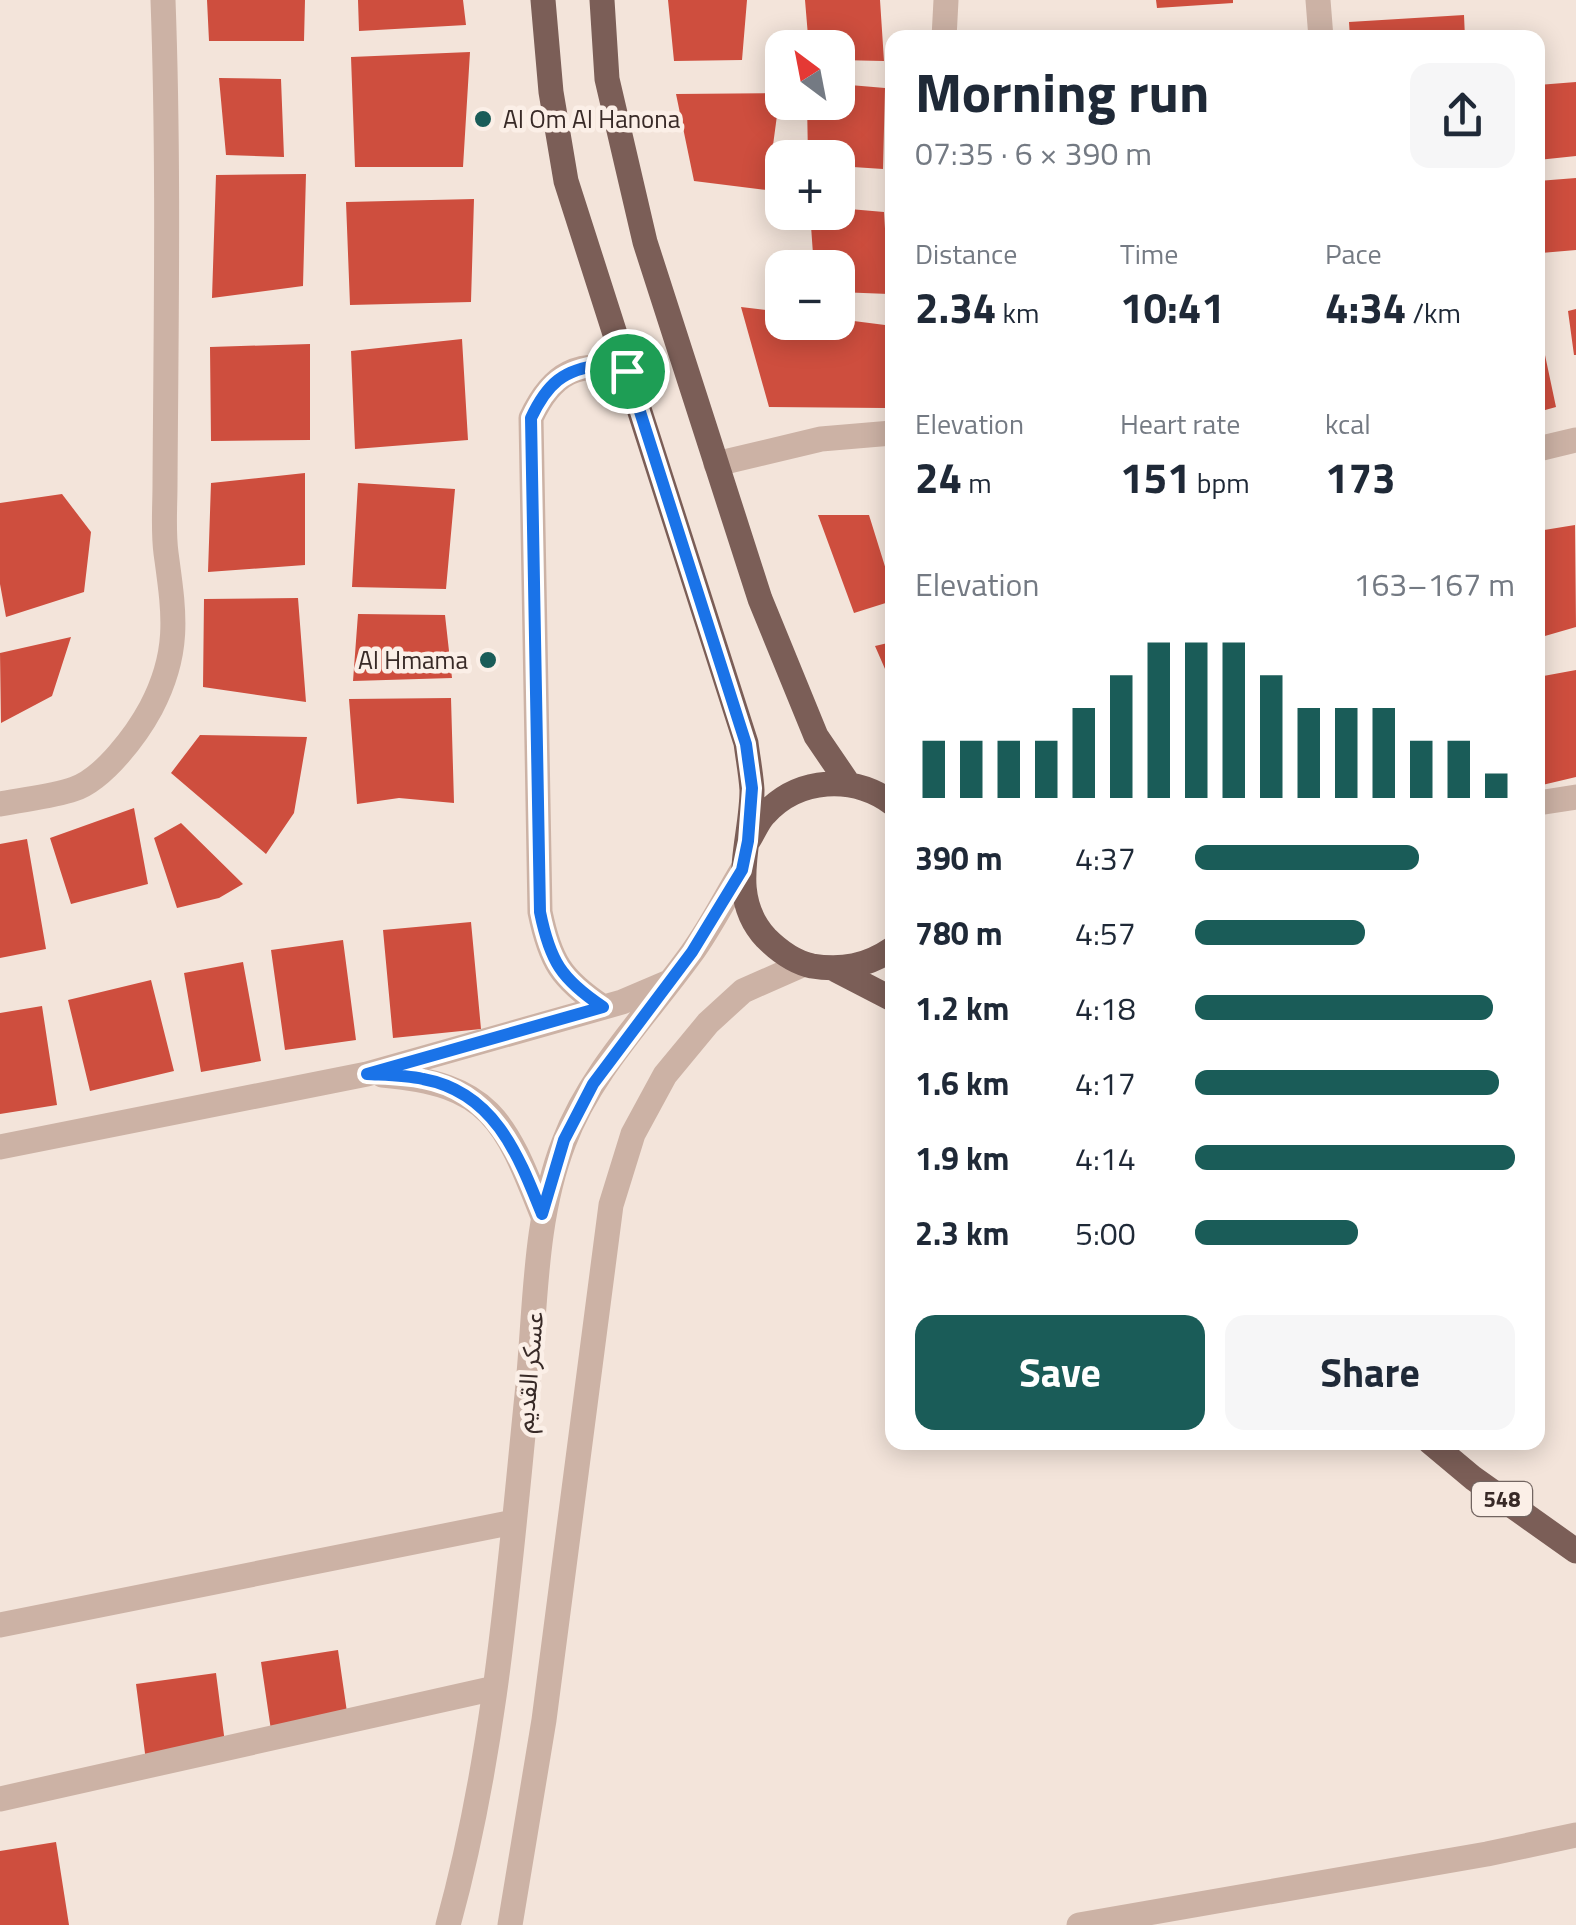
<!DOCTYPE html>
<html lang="en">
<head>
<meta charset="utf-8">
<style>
	body { margin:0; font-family:"Titillium Web","Noto Sans Arabic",sans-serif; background:#f6f6f7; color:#1f2937; height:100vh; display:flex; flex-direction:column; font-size:38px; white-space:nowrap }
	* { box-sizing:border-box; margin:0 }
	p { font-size:32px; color:#747a83 }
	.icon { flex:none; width:55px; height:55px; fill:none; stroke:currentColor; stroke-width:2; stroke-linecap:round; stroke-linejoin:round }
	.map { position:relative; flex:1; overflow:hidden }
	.side { position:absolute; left:885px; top:30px; width:660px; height:1420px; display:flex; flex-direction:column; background:#fff; border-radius:20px; box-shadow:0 5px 25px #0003 }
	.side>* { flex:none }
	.needle { width:65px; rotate:328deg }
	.fabs { position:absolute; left:765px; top:30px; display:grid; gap:20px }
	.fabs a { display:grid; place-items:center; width:90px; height:90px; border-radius:20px; background:#fff; box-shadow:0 5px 25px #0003; font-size:50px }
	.pin { position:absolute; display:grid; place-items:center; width:85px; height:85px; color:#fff; margin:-42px; border:5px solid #fff; border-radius:50%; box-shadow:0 2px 10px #0007 }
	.round { display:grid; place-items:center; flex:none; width:105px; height:105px; border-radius:20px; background:#f6f6f7 }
	.overview { display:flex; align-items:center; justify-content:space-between; height:170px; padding:0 30px }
	h1 { font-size:55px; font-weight:700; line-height:75px }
	.metrics { display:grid; grid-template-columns:repeat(3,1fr); gap:15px; height:170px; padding:10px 30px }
	.metrics div { display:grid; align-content:center }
	.metrics b { font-size:42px; font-weight:700 }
	.metrics small { font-size:28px; font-weight:400 }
	.metrics p { font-size:28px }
	.chart { height:280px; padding:20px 30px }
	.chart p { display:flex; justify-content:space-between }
	.chart svg { width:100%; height:180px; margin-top:10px; stroke:#1a5c58; stroke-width:6 }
	.button { display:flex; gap:20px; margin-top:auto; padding:20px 30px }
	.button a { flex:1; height:115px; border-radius:20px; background:#1a5c58; color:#fff; font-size:40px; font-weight:700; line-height:115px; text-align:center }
	.button a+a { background:#f6f6f7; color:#1f2937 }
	ul { padding:0 30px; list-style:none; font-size:32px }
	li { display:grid; grid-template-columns:160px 120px 1fr; align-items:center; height:75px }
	li i { height:25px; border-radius:12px; background:#1a5c58 }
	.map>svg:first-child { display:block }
	.building { fill:#ce4e3e }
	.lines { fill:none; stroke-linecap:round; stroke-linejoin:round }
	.minor { stroke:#ccb2a5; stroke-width:25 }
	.major { stroke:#7b5e57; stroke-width:25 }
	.route-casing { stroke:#fff; stroke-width:20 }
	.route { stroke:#1a73e8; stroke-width:12 }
	.poi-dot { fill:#1a5c58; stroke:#fbefe7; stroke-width:4 }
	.labels { text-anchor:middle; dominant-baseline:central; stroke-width:9; stroke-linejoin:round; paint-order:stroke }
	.shield { fill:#fbefe7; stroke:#726561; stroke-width:2.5 }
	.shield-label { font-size:22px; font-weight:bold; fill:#382a27 }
	.poi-label { font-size:25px; fill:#382a27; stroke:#fbefe7; text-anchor:start }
	.street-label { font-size:25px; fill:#382a27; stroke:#fbefe7 }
</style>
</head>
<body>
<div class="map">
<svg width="1576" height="1925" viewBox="0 0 1576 1925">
	<rect width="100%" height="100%" fill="#f3e4da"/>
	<path class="building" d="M 207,0 L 305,0 L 304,41 L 209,41 Z
		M 358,0 L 463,0 L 466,25 L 359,31 Z
		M 668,0 L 747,0 L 742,60 L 674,61 Z
		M 805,0 L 880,0 L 884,61 L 838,60 L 838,48 L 809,48 Z
		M 1156,0 L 1233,0 L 1233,3 L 1157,8 Z
		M 1464,15 L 1465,38 L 1350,38 L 1349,22 Z
		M 470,52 L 463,167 L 355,167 L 351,57 Z
		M 219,78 L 281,79 L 284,157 L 226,155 Z
		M 1576,82 L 1576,156 L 1538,160 L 1538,85 Z
		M 838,84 L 885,88 L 883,169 L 838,166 L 838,158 L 808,158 L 807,102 L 838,102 Z
		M 780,93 L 767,190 L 694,181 L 676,94 Z
		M 306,174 L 303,286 L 212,298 L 216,175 Z
		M 1576,178 L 1576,250 L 1541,253 L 1538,181 Z
		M 474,199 L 471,302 L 350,305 L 346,202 Z
		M 838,208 L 884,212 L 889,294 L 838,292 L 838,268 L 814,268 L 810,212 L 838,212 Z
		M 741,307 L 782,312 L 782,322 L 838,322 L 838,319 L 885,325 L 885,408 L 769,407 Z
		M 1576,309 L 1576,355 L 1574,355 L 1568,311 Z
		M 1538,322 L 1556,407 L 1538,412 Z
		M 462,339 L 468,440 L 355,449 L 351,351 Z
		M 310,344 L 310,440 L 211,441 L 210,347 Z
		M 305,473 L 305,565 L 208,572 L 211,483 Z
		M 358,483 L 455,489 L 446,589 L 352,587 Z
		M 62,494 L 91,532 L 84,592 L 6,617 L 0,584 L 0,503 Z
		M 818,515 L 869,515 L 892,589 L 892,601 L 854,613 Z
		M 1575,525 L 1576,627 L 1538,638 L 1538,531 Z
		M 298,598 L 306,702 L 203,687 L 204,599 Z
		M 358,614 L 445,615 L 452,678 L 353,681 Z
		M 71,637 L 52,696 L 1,723 L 0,653 Z
		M 892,642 L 892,685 L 875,646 Z
		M 1576,670 L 1576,777 L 1538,786 L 1538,677 Z
		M 451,698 L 454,803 L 399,798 L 357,804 L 349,699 Z
		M 200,735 L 307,737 L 294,813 L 266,854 L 171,773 Z
		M 134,808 L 148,884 L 71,904 L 50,838 Z
		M 181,823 L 243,884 L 219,898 L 177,908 L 154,838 Z
		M 27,839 L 46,949 L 0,958 L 0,844 Z
		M 471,922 L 481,1029 L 393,1038 L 383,930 Z
		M 343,940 L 356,1040 L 285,1050 L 271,950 Z
		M 243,962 L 261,1061 L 201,1072 L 184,973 Z
		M 151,980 L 174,1071 L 90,1091 L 68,1000 Z
		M 42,1006 L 57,1105 L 0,1114 L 0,1013 Z
		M 338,1650 L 349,1726 L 272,1737 L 261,1662 Z
		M 216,1673 L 226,1751 L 146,1761 L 136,1684 Z
		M 56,1842 L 69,1925 L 0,1925 L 0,1851 Z"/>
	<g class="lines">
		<path class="minor" d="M 1318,0 L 1321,38
			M 944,38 L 946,0
			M 1538,449 L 1576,440
			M 716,464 L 821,439 L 892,433
			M 1538,803 L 1576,797
			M 0,804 C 24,799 51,797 74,789 C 104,779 137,734 151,708 C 181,651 174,612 166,553 C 163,531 165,507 165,485 C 166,323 169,162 163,0
			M 603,1007 C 561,979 550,961 540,912 L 531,418 C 552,373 578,359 627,371
			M 382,1075 C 490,1084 505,1120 542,1214
			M 0,1147 L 367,1074 L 622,1002 L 669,982
			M 0,1625 L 514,1522
			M 0,1799 L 495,1688
			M 448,1925 C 496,1752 509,1572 527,1395 C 536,1310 533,1222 564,1142 C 591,1071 647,1015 691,954 C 710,928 725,898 742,870
			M 510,1925 L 544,1720 L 611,1205 L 633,1134 L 665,1075 L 708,1023 L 743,991 L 804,964
			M 1079,1925 L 1487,1854 L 1576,1835"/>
		<path class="major" d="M 543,0 L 551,92 L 566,181 L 746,743 C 748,759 751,774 752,790 C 752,841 726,895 766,938 C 779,951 794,962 812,966 C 842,971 867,966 892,949
			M 602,0 L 607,79 L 645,242 L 760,599 L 816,736 L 848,783
			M 748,841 C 754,832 758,821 765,814 C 799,777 853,775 892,803
			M 834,969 L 892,999
			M 1430,1442 L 1473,1478 L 1576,1551"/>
	</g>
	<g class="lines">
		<defs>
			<path id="route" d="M 602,365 L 627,371 L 746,744 L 752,788 L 748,841 L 742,870 L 692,952 L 593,1084 L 564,1140 L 542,1214 C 518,1154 494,1092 423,1079 C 405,1075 385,1075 367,1074 L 603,1007 C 561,979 550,961 540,912 L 531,418 C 547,384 563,369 602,365 Z"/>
		</defs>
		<use href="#route" class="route-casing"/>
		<use href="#route" class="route"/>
	</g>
	<g class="poi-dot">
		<circle cx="483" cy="119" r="10"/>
		<circle cx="488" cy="660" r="10"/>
	</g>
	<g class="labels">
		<rect class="shield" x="1472" y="1482" width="60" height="34" rx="8"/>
		<g class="shield-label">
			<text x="1502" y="1499">548</text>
		</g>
		<g class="poi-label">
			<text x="503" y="119">Al Om Al Hanona</text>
			<text x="468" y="660" text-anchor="end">Al Hmama</text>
		</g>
		<g class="street-label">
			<text transform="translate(529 1372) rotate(-85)">عسكر القديم</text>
		</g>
	</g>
</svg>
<div class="fabs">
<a><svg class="needle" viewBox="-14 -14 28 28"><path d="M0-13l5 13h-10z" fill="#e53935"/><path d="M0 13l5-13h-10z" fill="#747a83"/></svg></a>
<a>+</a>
<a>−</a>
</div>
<div class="pin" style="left:627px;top:371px;background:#1e9e55"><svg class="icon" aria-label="arrive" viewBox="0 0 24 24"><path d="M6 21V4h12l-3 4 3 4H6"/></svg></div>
<section class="side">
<div class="overview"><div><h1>Morning run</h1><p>07:35 · 6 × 390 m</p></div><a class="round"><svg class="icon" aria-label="share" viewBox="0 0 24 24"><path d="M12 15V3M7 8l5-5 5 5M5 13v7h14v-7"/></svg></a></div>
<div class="metrics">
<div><p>Distance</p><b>2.34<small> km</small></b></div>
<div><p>Time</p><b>10:41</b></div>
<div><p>Pace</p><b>4:34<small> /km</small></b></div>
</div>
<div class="metrics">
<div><p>Elevation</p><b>24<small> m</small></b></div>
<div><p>Heart rate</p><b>151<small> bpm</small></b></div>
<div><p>kcal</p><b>173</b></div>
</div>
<div class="chart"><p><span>Elevation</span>163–167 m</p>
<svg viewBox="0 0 160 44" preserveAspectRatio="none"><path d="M5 44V30M15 44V30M25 44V30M35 44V30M45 44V22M55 44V14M65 44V6M75 44V6M85 44V6M95 44V14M105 44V22M115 44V22M125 44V22M135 44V30M145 44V30M155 44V38"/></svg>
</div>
<ul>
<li><b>390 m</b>4:37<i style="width:70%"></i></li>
<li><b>780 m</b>4:57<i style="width:53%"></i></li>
<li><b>1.2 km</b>4:18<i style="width:93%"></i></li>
<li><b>1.6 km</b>4:17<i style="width:95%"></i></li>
<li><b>1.9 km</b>4:14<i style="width:100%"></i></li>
<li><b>2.3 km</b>5:00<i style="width:51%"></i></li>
</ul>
<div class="button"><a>Save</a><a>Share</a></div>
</section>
</div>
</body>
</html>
